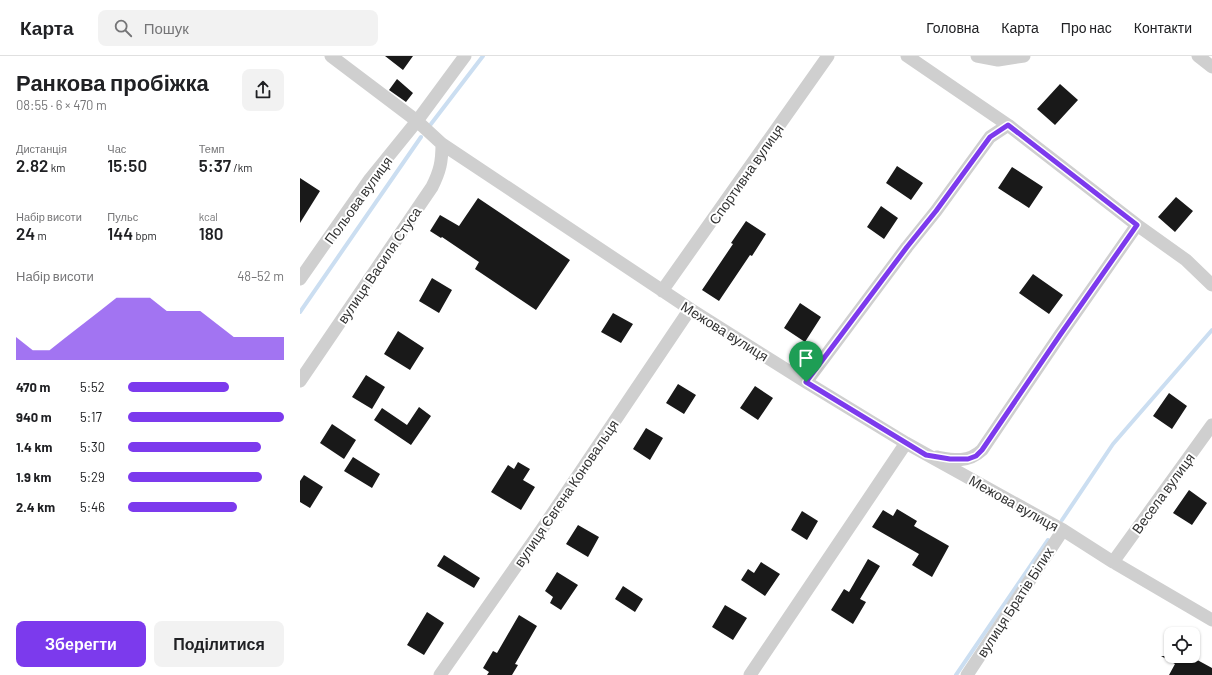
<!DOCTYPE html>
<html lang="uk">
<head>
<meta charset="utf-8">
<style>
	body { margin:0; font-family:Barlow,sans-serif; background:#f2f2f2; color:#202124; height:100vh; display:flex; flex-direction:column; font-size:15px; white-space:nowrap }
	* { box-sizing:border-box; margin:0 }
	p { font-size:13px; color:#757577 }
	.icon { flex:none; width:22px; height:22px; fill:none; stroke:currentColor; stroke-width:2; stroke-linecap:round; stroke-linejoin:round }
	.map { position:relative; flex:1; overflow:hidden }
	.side { display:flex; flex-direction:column; background:#fff; width:300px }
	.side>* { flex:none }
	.buttons { position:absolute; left:864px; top:571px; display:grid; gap:8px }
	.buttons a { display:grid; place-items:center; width:36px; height:36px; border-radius:8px; background:#fff; box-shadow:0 1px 3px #0004; font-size:20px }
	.pin { position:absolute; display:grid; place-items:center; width:34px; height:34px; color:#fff; margin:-41px -17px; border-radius:50% 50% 50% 0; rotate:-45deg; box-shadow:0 0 4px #0007 }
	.pin .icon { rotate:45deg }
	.round { display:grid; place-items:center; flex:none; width:42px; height:42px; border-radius:8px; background:#f2f2f2 }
	.summary { display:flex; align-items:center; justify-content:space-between; height:68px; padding:0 16px }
	h1 { font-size:22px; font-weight:600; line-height:30px }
	.metrics { display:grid; grid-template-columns:repeat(3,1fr); gap:6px; height:68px; padding:4px 16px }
	.metrics div { display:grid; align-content:center }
	.metrics b { font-size:17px; font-weight:600 }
	.metrics small { font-size:11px; font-weight:400 }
	.metrics p { font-size:11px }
	.chart { height:112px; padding:8px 16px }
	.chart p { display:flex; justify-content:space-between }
	.chart svg { width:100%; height:72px; margin-top:4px; fill:#7c3aed; opacity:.7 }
	.button { display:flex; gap:8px; margin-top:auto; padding:8px 16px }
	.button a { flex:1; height:46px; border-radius:8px; background:#7c3aed; color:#fff; font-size:16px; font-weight:600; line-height:46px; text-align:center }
	.button a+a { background:#f2f2f2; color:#202124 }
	ul { padding:0 16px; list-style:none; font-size:13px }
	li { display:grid; grid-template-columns:64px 48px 1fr; align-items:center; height:30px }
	li i { height:10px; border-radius:5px; background:#7c3aed }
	header { display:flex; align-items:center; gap:24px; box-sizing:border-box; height:56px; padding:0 20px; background:#fff; border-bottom:1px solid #e0e0e0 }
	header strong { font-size:19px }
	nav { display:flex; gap:22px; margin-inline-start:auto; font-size:14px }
	.search { width:280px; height:36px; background:#f2f2f2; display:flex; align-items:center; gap:10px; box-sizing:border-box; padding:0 14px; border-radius:8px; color:#757577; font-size:15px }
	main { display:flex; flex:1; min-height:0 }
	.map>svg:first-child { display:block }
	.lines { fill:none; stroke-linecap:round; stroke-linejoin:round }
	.stream { stroke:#cbdef1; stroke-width:4 }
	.building { fill:#191919 }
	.minor { stroke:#cfcfcf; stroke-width:13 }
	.route-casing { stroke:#fff; stroke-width:8 }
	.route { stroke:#7c3aed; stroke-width:5 }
	.labels { text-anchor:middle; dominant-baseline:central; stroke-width:4; stroke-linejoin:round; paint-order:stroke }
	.street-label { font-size:14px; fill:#323232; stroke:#fff }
</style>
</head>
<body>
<header>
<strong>Карта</strong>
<div class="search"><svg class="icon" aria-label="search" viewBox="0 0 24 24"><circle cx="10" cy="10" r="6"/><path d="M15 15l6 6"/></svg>Пошук</div>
<nav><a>Головна</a><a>Карта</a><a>Про нас</a><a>Контакти</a></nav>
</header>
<main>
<section class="side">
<div class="summary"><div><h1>Ранкова пробіжка</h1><p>08:55 · 6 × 470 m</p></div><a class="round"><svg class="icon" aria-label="share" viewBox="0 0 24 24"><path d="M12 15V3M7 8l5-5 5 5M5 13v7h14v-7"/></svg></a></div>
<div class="metrics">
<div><p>Дистанція</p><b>2.82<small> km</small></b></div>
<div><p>Час</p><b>15:50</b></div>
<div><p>Темп</p><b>5:37<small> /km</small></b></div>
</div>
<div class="metrics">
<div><p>Набір висоти</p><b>24<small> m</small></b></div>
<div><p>Пульс</p><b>144<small> bpm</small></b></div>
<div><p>kcal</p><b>180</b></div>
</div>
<div class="chart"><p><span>Набір висоти</span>48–52 m</p>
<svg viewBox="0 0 160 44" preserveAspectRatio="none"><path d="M0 44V30L10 38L20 38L30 30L40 22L50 14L60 6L70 6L80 6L90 14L100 14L110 14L120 22L130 30L140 30L150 30L160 30V44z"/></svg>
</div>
<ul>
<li><b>470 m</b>5:52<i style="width:65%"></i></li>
<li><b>940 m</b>5:17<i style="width:100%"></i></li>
<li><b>1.4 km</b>5:30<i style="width:85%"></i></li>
<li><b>1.9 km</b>5:29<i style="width:86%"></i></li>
<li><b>2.4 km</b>5:46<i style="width:70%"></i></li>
</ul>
<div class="button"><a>Зберегти</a><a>Поділитися</a></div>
</section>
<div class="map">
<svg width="912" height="619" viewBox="0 0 912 619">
	<rect width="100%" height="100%" fill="#fff"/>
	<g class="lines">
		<path class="stream" d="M 131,68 L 183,0
			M 0,256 L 121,81
			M 762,464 L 813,388 L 912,274
			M 656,619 L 748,484"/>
	</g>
	<path class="building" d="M 85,0 L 113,0 L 103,14 Z
		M 97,23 L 113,37 L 106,46 L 89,34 Z
		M 760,28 L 778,44 L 755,69 L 737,53 Z
		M 597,110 L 623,127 L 611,144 L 586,127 Z
		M 712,111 L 743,131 L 729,152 L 698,132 Z
		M 0,122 L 20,135 L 0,167 Z
		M 876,141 L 893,155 L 875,176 L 858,161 Z
		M 178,142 L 270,204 L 236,254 L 175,213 L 179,206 L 142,181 L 141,182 L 130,175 L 140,159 L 159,170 Z
		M 581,150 L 598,162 L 584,183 L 567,171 Z
		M 446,165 L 466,178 L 452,200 L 450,199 L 419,245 L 402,234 L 433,188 L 431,187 Z
		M 733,218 L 763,239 L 749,258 L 719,237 Z
		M 132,222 L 152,234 L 139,257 L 119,245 Z
		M 500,247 L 521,261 L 505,286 L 484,272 Z
		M 313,257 L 333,268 L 321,287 L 301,276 Z
		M 98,275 L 124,292 L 110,314 L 84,298 Z
		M 66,319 L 85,331 L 72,353 L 52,341 Z
		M 378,328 L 396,339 L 384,358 L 366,347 Z
		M 455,330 L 473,342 L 458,364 L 440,352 Z
		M 869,337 L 887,350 L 872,373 L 853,360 Z
		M 119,351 L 131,360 L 111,389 L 74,364 L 82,352 L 107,369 Z
		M 32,368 L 56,384 L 44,403 L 20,387 Z
		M 346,372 L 363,382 L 350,404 L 333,393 Z
		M 53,401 L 80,418 L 72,432 L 44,415 Z
		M 218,406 L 230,413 L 223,424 L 235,431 L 221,454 L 191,436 L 208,409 L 214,413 Z
		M 4,419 L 23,431 L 10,452 L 0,446 L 0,425 Z
		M 889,434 L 907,447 L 892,469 L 873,457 Z
		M 597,453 L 617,465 L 614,470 L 649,490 L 632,521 L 612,509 L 619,498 L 572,471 L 583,454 L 593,460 Z
		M 502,455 L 518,465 L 507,484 L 491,474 Z
		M 278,469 L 299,481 L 288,501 L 266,488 Z
		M 144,499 L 180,522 L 174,532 L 137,510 Z
		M 568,503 L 580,510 L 560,543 L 566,546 L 553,568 L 531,554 L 544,533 L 549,536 Z
		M 461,506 L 480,518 L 465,540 L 441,524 L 448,513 L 454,517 Z
		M 257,516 L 278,529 L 261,554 L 250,547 L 253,541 L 245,535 Z
		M 323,530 L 343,543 L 335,556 L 315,543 Z
		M 425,549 L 447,562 L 433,584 L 412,571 Z
		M 127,556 L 144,567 L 124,599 L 107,589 Z
		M 219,559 L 237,570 L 215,608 L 218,609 L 212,619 L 187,619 L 189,616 L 183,612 L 193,595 L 197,597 Z
		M 861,600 L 890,600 L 912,612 L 912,619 L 869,619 L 875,608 Z"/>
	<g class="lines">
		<path class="minor" d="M 31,0 L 117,65 L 142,88 L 390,253 L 506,326 L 606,387 L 763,474 L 813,506 L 912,564
			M 607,0 L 708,69 L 837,169 L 886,204 L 912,229
			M 677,0 L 698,4 L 724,0
			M 898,0 L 912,11
			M 0,223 L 70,123 L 117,65 L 165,0
			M 362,235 L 528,0
			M 0,325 L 132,131 C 140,115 142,106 142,88
			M 506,326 L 607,191 L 636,155 L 690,81 L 708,69
			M 637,401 C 654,404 668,407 682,394 L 760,279 L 837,169
			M 813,506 L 912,369
			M 140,619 L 242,473 L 390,253
			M 450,619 L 606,387
			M 667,619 L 763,474"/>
	</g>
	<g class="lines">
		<defs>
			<path id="route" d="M 708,69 L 837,169 L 760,279 L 682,394 L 676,400 L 668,403 L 650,403 L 626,399 L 506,326 L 607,191 L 636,155 L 690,81 Z"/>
		</defs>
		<use href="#route" class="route-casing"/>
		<use href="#route" class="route"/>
	</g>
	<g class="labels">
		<g class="street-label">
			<text transform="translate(446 118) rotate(-55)">Спортивна вулиця</text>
			<text transform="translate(58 144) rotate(-54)">Польова вулиця</text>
			<text transform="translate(79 209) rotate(-56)">вулиця Василя Стуса</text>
			<text transform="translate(425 275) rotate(32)">Межова вулиця</text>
			<text transform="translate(266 437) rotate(-56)">вулиця Євгена Коновальця</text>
			<text transform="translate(863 437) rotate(-54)">Весела вулиця</text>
			<text transform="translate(714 447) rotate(29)">Межова вулиця</text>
			<text transform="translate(715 546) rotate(-57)">вулиця Братів Білих</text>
		</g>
	</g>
</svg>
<div class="buttons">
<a><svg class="icon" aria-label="locate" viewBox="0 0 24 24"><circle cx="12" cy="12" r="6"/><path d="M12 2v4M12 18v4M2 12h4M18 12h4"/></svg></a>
</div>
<div class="pin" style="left:506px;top:326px;background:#1e9e55"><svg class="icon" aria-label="arrive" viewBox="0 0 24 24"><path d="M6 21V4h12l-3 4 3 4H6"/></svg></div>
</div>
</main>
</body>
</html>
